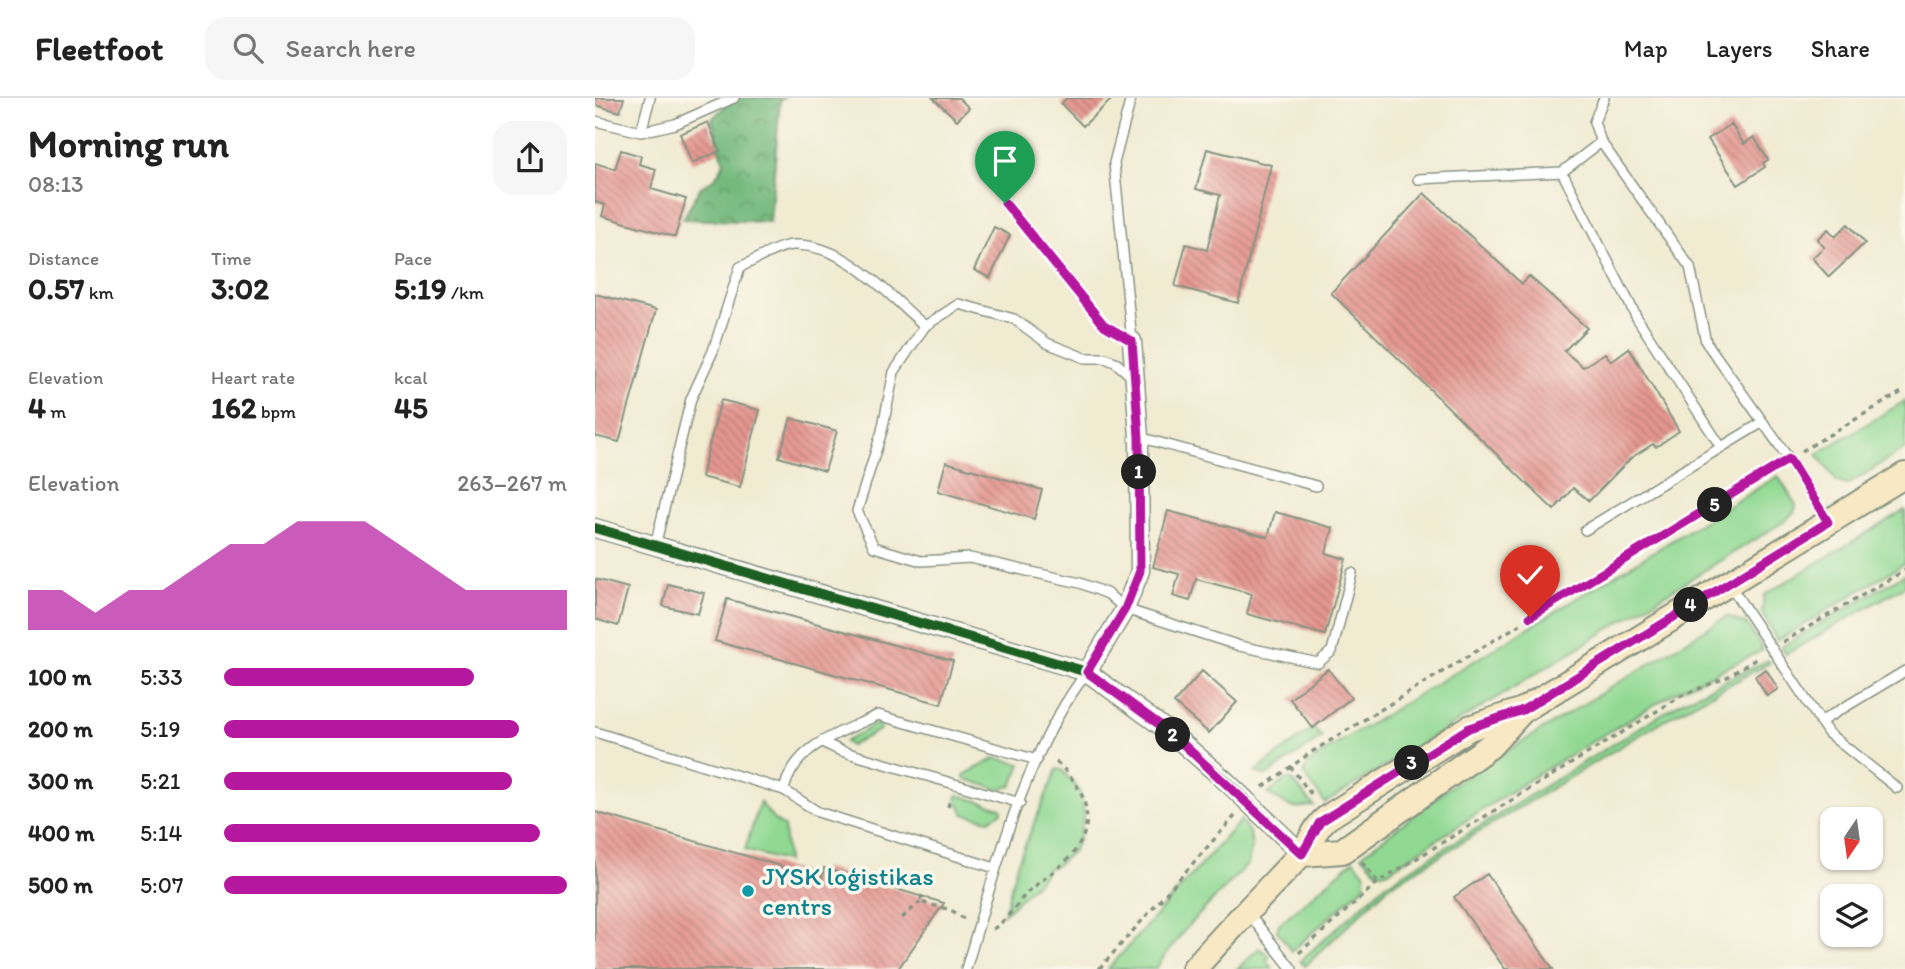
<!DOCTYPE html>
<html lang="en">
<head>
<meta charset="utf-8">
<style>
	body { margin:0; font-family:Itim,sans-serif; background:#f6f6f6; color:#222; height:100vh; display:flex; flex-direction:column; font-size:26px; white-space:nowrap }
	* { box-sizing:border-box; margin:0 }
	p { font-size:23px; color:#767676 }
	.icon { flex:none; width:38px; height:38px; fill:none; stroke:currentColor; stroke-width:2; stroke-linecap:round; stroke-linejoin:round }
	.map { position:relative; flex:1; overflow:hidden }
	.panel { display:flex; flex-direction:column; background:#fff; width:595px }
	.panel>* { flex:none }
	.needle { width:46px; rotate:193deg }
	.tools { position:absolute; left:1225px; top:709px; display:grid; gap:14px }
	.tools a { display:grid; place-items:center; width:63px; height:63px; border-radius:14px; background:#fff; box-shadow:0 2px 5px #0004; font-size:35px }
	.pin { position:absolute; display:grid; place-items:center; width:60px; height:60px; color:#fff; margin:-72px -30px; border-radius:50% 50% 50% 0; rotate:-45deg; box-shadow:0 0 7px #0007 }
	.pin .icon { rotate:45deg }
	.km { position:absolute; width:35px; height:35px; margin:-18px; border-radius:50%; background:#222; color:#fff; font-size:19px; line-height:35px; text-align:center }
	.round { display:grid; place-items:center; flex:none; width:74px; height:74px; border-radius:21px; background:#f6f6f6 }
	.head { display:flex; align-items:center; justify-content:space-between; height:119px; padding:0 28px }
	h1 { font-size:38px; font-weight:800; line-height:52px }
	.figures { display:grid; grid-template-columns:repeat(3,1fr); gap:10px; height:119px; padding:7px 28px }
	.figures div { display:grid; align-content:center }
	.figures b { font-size:30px; font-weight:800 }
	.figures small { font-size:19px; font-weight:400 }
	.figures p { font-size:19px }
	.chart { height:196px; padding:14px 28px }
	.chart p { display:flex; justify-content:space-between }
	.chart svg { width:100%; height:126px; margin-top:7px; fill:#b5179e; opacity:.7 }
	ul { padding:0 28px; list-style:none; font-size:23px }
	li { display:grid; grid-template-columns:112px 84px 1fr; align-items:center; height:52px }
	li i { height:18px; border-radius:9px; background:#b5179e }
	header { display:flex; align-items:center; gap:42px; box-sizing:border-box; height:98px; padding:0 35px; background:#fff; border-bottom:2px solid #e0e0e0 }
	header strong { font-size:33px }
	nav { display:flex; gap:38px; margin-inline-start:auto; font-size:24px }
	.search { width:490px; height:63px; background:#f6f6f6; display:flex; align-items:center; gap:18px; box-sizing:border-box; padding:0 24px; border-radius:21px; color:#767676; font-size:26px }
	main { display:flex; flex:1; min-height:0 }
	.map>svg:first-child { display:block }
	.green { fill:#91d993; stroke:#588b64; stroke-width:2 }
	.forest { fill:url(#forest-crowns); stroke:#4a7b58; stroke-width:2 }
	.building { fill:url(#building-back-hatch) }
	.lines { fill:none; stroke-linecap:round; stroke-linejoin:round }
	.service-casing { stroke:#889483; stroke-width:12 }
	.minor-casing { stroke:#889483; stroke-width:21 }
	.secondary-casing { stroke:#889483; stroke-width:28 }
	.path { stroke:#889483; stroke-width:3.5; stroke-dasharray:5 5; stroke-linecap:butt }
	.service { stroke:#fff; stroke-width:9 }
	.minor { stroke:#fff; stroke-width:18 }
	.secondary { stroke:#f8e8c3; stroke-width:24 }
	.cycleway-casing { stroke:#fbf7ec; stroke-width:15 }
	.cycleway { stroke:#1b5e20; stroke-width:10 }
	.route-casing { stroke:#fff; stroke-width:14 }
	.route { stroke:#b5179e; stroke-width:9 }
	.culture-dot { fill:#0f9aa8; stroke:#fbf7ec; stroke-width:2.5 }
	.labels { text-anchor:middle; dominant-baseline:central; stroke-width:7; stroke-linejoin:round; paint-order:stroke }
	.culture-label { font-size:26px; fill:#0d838f; stroke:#fbf7ec; text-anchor:start }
</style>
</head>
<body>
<header>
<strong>Fleetfoot</strong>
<div class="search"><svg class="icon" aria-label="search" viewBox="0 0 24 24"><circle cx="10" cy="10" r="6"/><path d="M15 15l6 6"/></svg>Search here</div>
<nav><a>Map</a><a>Layers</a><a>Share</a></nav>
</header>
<main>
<section class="panel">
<div class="head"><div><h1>Morning run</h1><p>08:13</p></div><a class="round"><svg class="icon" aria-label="share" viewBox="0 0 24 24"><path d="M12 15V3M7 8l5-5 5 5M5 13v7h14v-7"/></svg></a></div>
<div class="figures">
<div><p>Distance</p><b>0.57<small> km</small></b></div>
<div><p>Time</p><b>3:02</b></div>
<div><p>Pace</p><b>5:19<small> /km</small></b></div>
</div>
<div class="figures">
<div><p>Elevation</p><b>4<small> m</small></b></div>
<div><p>Heart rate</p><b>162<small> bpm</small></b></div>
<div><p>kcal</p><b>45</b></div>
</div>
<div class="chart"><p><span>Elevation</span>263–267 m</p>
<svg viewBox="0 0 160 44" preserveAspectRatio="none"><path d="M0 44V30L10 30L20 38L30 30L40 30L50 22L60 14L70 14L80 6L90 6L100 6L110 14L120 22L130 30L140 30L150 30L160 30V44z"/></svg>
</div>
<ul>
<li><b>100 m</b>5:33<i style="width:73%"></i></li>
<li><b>200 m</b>5:19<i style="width:86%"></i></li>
<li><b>300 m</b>5:21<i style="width:84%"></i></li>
<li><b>400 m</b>5:14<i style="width:92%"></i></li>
<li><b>500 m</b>5:07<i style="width:100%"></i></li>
</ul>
</section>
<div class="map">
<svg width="1310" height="871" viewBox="0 0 1310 871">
	<defs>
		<pattern id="forest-crowns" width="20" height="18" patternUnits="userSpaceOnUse" patternTransform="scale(1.75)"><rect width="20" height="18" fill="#74b97d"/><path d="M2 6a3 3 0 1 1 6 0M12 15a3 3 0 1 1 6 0" fill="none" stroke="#5f9867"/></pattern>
		<pattern id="building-back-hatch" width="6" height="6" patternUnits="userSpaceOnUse" patternTransform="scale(1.75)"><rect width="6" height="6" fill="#e59690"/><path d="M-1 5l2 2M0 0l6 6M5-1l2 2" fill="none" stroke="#b97c76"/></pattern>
	</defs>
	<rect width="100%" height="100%" fill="#fbf7ec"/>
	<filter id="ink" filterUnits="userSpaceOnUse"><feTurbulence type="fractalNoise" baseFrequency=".0143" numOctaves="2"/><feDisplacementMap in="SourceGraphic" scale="14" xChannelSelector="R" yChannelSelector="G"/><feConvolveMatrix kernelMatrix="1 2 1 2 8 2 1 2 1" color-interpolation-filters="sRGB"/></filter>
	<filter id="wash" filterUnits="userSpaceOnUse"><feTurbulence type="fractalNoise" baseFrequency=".00686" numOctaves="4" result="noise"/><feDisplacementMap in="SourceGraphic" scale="28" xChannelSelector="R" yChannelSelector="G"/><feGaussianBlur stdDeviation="1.57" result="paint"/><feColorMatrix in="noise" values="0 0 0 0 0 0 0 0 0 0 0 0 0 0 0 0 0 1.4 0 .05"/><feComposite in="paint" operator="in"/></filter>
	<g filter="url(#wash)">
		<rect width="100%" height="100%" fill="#f1ebd2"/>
		<path class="green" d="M 1310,303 L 1310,351 L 1252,387 L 1242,384 L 1222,356 Z
			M 1183,378 L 1201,407 L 1200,413 L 1190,423 L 730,705 L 708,675 L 713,666 L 734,651 Z
			M 1310,412 L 1310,465 L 1182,543 L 1167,515 L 1169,497 Z
			M 1310,476 L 1310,488 L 1191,556 L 1186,549 Z
			M 1132,518 L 1153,527 L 1168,552 L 1084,592 L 938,679 L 792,774 L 783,774 L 767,757 L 860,685 Z
			M 1173,562 L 1175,565 L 1081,615 L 793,789 L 710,868 L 705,863 L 790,787 L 1088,603 Z
			M 283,625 L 286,631 L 255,648 L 250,644 Z
			M 718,630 L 727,639 L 671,678 L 660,674 Z
			M 401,660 L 426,666 L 417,688 L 403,691 L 370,681 L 369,677 Z
			M 462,671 L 467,672 L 484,692 L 489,714 L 484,740 L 478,753 L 462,767 L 450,772 L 449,777 L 409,816 L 422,766 Z
			M 691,681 L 697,682 L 719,708 L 698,710 L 673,696 Z
			M 363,697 L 406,710 L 407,714 L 394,722 L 369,716 L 361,700 Z
			M 165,704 L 178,721 L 189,729 L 192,764 L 150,752 Z
			M 646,722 L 655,736 L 657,748 L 653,766 L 592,829 L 560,871 L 513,871 Z
			M 759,762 L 770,776 L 770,787 L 697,853 L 682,833 L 684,826 Z
			M 664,850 L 675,858 L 671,863 L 678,871 L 642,871 Z"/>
		<path class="forest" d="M 138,0 L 188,0 L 185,2 L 175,124 L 88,121 L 105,90 L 120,80 L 129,65 L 117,21 Z"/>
		<g id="blocks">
			<path class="building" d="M 0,0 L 29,0 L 25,14 L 0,7 Z
				M 338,0 L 364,0 L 374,10 L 362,22 Z
				M 472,0 L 515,0 L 516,2 L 488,28 L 466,6 Z
				M 113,24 L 125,53 L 97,65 L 85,36 Z
				M 1136,26 L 1149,46 L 1159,39 L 1173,62 L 1168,65 L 1170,69 L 1143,87 L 1113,41 Z
				M 612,51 L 676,67 L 643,205 L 580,188 L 591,146 L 612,152 L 625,97 L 601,91 Z
				M 26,52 L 46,58 L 44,66 L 61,71 L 56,91 L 91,101 L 80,139 L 7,118 L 10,107 L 0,104 L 0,65 L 20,71 Z
				M 829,95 L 927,186 L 934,178 L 992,230 L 969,253 L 988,269 L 1010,255 L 1016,263 L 1034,250 L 1084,333 L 1061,349 L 1058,346 L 1036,360 L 994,403 L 978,390 L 959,412 L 736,195 Z
				M 1253,126 L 1270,145 L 1234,179 L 1217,160 L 1229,149 L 1222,141 L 1233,131 L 1240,139 Z
				M 399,129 L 415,137 L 395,180 L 379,172 Z
				M 0,196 L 61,212 L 24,344 L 0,338 Z
				M 126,302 L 165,312 L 145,389 L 106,379 Z
				M 196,320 L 242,333 L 230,373 L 184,359 Z
				M 351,364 L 447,392 L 439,421 L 343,393 Z
				M 573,413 L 673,439 L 680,414 L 738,430 L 731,455 L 751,461 L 730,537 L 652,516 L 657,496 L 601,481 L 595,503 L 578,498 L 584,476 L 558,469 Z
				M 0,481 L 33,490 L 23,528 L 0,521 Z
				M 73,486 L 109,495 L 103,516 L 68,508 Z
				M 132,501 L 358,563 L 346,606 L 120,543 Z
				M 733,571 L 756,600 L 718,630 L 695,601 Z
				M 1171,571 L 1183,591 L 1172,598 L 1160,578 Z
				M 607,573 L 642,604 L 614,635 L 579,605 Z
				M 0,714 L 227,780 L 229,770 L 349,805 L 303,871 L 0,871 Z
				M 892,776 L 958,871 L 910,871 L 859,799 Z"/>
		</g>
	</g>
	<g filter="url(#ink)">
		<use href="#blocks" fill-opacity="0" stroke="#889483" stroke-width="2"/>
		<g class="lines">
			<defs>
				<path id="service" d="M 536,0 L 519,65 L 537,243
					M 0,23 L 46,34 L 55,0
					M 46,34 L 80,26 L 139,0
					M 1006,44 L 999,24 L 1009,0
					M 967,74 L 1042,220 L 1126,349
					M 823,81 L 967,74 L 1006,44 L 1095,169 L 1111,244 L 1194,361 L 1232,422
					M 410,105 L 509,227 L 537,243
					M 537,279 L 520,264 L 510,260 L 490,260 L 452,245 L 419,221 L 364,206 L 330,228 L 299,274 L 287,333 L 262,413 L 279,449 L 326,463 L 375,460 L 485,485 L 513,496 L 530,511 L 645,548 L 723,565 L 737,553 L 757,475
					M 544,339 L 721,388
					M 990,432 L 1168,324
					M 60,448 L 96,301 L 118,253 L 145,169 C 160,163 183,147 199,147 C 252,146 293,197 330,228
					M 1134,486 L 1233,635 L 1302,690
					M 1225,624 L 1310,573
					M 0,634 L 189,692 L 223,714 L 400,770
					M 227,644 L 246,653 L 425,705
					M 189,692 C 200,646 244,636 283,617 L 442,662
					M 654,816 L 697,871
					M 371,871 C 400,772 429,657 492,574"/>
				<path id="minor" d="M 0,430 L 492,574 L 576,635 L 632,684 L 707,756
					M 492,574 L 530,511 L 545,473 L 544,339 L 537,243"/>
				<path id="secondary" d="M 707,756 L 747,753 L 895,648 L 927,613
					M 599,871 C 633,832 669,796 704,758 C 716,746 719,729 733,719 L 874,630 L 928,612 L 1310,377"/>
			</defs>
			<use href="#service" class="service-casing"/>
			<use href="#minor" class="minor-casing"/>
			<use href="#secondary" class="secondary-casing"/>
			<path class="path" d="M 1207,353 L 1310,292
				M 1188,544 L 1310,472
				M 695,668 L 719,700
				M 668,689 L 715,655 L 1183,368
				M 353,709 L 355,701
				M 767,764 L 783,784
				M 327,797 L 325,804 L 356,812 L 371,822
				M 307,820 L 325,804
				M 398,831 C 410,824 421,807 431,796 C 444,783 460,774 473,761 C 506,727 491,689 460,663
				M 704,855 L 783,784 L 1088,597 L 1132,579 L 1164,559
				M 504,871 L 640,718"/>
			<use href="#service" class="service"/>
			<use href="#minor" class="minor"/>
			<use href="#secondary" class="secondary"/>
			<defs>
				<path id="cycleway" d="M 0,430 L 492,574 L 576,635 L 632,684 L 707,756
					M 492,574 L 530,511 L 545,473 L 544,339 L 537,243"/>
			</defs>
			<use href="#cycleway" class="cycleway-casing"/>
			<use href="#cycleway" class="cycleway"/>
		</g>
	</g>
	<g class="lines" filter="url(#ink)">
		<defs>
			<path id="route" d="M 410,105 L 509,227 L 537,243 L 544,339 L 545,473 L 530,511 L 492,574 L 576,635 L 707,756 L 725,724 L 733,719 L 874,630 L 928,612 L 1233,424 L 1194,361 L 935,519"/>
		</defs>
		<use href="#route" class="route-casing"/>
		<use href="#route" class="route"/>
	</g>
	<circle class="culture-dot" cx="153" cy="793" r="7"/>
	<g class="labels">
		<g class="culture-label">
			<text x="167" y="778">JYSK loģistikas<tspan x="167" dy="30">centrs</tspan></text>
		</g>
	</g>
</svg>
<div class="tools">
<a><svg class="needle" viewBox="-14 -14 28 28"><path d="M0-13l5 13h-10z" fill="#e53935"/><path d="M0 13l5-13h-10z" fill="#767676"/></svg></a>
<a><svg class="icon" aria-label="layers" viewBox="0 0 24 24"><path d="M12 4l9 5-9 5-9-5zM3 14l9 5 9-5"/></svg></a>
</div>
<div class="pin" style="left:410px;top:105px;background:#1e9e55"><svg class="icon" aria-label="arrive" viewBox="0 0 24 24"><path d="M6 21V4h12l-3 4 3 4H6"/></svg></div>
<div class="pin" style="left:935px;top:519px;background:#d93025"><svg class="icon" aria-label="check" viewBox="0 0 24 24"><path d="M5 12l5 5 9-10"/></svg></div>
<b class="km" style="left:544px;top:374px">1</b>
<b class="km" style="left:578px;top:637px">2</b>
<b class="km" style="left:817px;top:665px">3</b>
<b class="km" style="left:1096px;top:507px">4</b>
<b class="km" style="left:1120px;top:407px">5</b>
</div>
</main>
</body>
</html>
